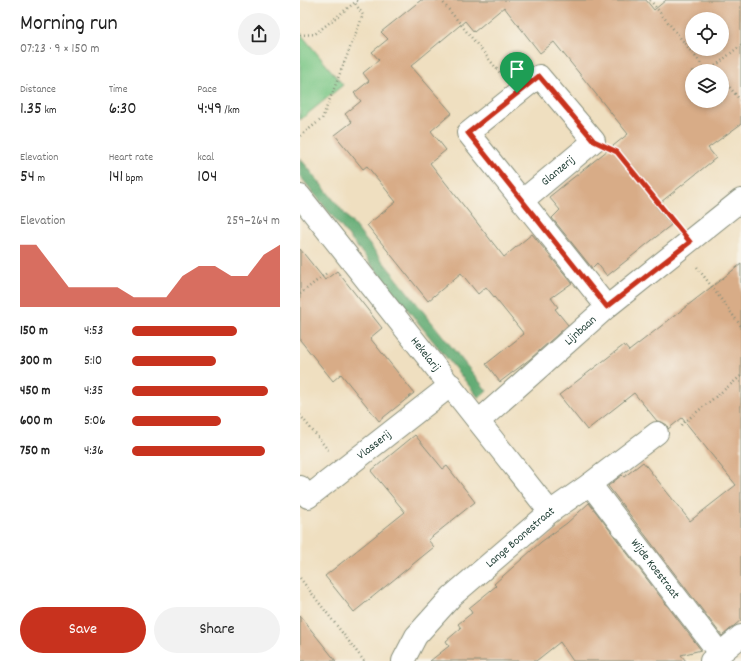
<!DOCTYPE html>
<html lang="en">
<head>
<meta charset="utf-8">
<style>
	body { margin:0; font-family:Dekko,sans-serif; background:#f2f2f2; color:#222; height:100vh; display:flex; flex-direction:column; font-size:15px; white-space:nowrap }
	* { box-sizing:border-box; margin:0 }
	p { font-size:13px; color:#767676 }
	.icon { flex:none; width:22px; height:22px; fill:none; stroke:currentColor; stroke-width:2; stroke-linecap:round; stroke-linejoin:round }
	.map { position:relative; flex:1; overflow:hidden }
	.details { display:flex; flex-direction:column; background:#fff; width:300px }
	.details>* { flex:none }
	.buttons { position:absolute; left:385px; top:12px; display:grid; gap:8px }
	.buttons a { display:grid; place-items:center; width:44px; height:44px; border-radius:50%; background:#fff; box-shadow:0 2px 6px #0003; font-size:20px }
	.pin { position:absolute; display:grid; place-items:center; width:34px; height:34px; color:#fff; margin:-41px -17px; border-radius:50% 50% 50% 0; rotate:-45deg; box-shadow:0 0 4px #0007 }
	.pin .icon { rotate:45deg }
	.round { display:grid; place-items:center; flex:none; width:42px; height:42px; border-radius:21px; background:#f2f2f2 }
	.overview { display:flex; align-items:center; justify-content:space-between; height:68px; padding:0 20px }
	h1 { font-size:22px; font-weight:600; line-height:30px }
	.metrics { display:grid; grid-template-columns:repeat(3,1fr); gap:6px; height:68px; padding:4px 20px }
	.metrics div { display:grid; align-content:center }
	.metrics b { font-size:17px; font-weight:600 }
	.metrics small { font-size:11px; font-weight:400 }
	.metrics p { font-size:11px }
	.chart { height:112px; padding:8px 20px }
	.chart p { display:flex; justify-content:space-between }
	.chart svg { width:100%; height:72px; margin-top:4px; fill:#c8321e; opacity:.7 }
	.button { display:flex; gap:8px; margin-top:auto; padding:8px 20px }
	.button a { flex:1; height:46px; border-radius:24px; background:#c8321e; color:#fff; font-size:16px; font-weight:600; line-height:46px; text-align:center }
	.button a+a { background:#f2f2f2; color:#222 }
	ul { padding:0 20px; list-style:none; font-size:13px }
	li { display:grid; grid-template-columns:64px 48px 1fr; align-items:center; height:30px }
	li i { height:10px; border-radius:5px; background:#c8321e }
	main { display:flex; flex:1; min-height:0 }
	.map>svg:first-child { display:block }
	.green { fill:#7bc887; stroke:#4d825e }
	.forest { fill:#64ac74; stroke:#427454 }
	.building { fill:#d8ac87; fill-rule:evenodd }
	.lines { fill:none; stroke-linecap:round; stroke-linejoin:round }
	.street-casing { stroke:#878e7a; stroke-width:24 }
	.path { stroke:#878e7a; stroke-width:2.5; stroke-dasharray:1 3; stroke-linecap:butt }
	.street { stroke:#fff; stroke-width:22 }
	.route-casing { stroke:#fff; stroke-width:8 }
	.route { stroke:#c8321e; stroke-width:5 }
	.labels { text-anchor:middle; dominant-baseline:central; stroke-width:4; stroke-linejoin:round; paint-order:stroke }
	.street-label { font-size:12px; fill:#1f3d34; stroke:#f7f3e8 }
</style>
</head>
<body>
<main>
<section class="details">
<div class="overview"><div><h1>Morning run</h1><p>07:23 · 9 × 150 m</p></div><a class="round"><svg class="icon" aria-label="share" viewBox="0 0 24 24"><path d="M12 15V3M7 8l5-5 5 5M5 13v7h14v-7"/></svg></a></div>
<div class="metrics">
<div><p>Distance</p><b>1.35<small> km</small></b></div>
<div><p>Time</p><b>6:30</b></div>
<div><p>Pace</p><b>4:49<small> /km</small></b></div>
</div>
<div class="metrics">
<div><p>Elevation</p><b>54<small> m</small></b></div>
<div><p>Heart rate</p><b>141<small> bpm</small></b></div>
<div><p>kcal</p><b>104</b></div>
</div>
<div class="chart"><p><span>Elevation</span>259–264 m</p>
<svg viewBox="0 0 160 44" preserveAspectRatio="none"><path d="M0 44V6L10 6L20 19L30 32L40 32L50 32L60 32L70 38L80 38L90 38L100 25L110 19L120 19L130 25L140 25L150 12L160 6V44z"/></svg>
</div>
<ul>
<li><b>150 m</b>4:53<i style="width:71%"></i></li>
<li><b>300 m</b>5:10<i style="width:57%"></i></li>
<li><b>450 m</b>4:35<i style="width:92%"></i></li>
<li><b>600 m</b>5:06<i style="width:60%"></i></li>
<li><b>750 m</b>4:36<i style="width:90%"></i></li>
</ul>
<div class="button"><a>Save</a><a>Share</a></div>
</section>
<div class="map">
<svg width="441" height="661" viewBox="0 0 441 661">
	<rect width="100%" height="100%" fill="#f7f3e8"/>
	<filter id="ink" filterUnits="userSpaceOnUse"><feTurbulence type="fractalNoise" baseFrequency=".025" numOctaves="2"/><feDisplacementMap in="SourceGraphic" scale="8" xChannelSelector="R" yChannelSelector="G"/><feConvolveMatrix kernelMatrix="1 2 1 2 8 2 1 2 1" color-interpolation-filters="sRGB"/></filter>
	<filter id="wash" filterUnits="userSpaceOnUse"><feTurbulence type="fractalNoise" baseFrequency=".012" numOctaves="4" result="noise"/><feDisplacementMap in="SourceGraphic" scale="16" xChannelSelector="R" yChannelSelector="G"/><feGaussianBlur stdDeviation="0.9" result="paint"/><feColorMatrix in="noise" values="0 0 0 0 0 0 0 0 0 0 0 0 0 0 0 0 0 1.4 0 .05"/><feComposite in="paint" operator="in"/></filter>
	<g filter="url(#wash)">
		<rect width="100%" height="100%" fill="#efdfc0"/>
		<path class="green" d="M 0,33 L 43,85 L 0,120 Z"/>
		<path class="forest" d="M 0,158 L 187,391 L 179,398 L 0,176 Z"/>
		<g id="blocks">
			<path class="building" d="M 121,0 L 346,0 L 354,10 L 366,0 L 441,0 L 441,124 L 408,148 L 416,158 L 356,206 L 371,225 L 307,276 L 297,263 L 292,268 L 252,218 L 260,210 L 249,197 L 328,134 L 254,42 L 240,53 L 204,7 L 174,32 L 165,21 L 111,66 L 152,113 L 131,131 L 146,150 L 130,163 L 204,257 L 232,234 L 272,283 L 251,298 L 258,307 L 255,309 L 268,325 L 230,359 L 200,382 L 186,364 L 224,334 L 186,287 L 178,294 L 161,273 L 128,301 L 67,225 L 96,202 L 67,166 L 63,169 L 35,135 L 52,122 L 45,114 L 61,101 L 54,93 L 69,81 L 63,73 L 79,60 L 72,52 L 88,39 L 81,32 ZM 392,19 L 422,19 L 422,49 L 392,49 ZM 392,71 L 422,71 L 422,101 L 392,101 Z
				M 0,249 L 25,280 L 37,271 L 49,286 L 82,328 L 70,338 L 114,393 L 79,421 L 41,374 L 33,381 L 0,340 Z
				M 441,264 L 441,620 L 422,636 L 308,486 L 322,475 L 324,477 L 343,462 L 390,521 L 436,485 L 382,418 L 368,429 L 367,425 L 362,422 L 357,421 L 334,393 L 287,430 L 259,395 L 324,345 L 329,351 Z
				M 115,435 L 143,469 L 147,466 L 175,502 L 128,540 L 134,547 L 54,612 L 25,576 L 105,512 L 71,471 Z
				M 289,503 L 401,650 L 381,655 L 386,661 L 273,661 L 260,642 L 236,661 L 130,661 L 149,646 L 146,641 L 161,628 L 158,624 L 172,613 L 169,608 L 196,586 L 194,584 L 241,542 L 267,523 Z
				M 0,616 L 36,661 L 0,661 Z"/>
		</g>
	</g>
	<g filter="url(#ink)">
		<use href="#blocks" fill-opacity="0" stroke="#878e7a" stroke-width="1"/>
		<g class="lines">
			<defs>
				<g id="street">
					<path id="s1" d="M 0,196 L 250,512"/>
					<path id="s2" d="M 222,201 L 294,141 L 239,76 L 168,133 L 307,307"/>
					<path id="s3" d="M 179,421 L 307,307 L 441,200"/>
					<path id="s4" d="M 290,484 L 420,654"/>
					<path id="s5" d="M 0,487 L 8,497 L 151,385"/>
					<path id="s6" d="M 103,661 L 116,636 L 152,596 L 250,512 L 290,484 L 357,433"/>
					<path d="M 411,661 L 441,636"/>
				</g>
			</defs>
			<use href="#street" class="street-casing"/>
			<path class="path" d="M 141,0 L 201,74
				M 350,0 L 407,71
				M 0,35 L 15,34 L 58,0
				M 409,71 L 441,45
				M 422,78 L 441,101
				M 0,136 L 22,119 L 63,15 L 55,3
				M 317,152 L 373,221
				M 397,267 L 441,326
				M 0,294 L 28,272
				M 0,415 L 28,450
				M 381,425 L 441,376
				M 0,578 L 64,661"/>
			<use href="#street" class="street"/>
		</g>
	</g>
	<g class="lines" filter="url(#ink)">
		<defs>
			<path id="route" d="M 239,76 L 294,141 L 317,152 L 390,242 L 307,307 L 168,133 Z"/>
		</defs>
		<use href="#route" class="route-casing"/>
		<use href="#route" class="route"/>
	</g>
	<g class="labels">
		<g class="street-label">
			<text stroke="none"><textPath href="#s2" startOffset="47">Glanzerij</textPath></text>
			<text stroke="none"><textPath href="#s3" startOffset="136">Lijnbaan</textPath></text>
			<text stroke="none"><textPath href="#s1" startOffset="202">Hekelarij</textPath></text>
			<text stroke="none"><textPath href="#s5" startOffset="97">Vlasserij</textPath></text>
			<text stroke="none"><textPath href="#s6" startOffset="172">Lange Boonestraat</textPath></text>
			<text stroke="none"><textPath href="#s4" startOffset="107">Wijde Koestraat</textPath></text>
		</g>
	</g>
</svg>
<div class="buttons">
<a><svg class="icon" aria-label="locate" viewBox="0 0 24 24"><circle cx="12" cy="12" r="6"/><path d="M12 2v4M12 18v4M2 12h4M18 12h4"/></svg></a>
<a><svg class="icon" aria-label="layers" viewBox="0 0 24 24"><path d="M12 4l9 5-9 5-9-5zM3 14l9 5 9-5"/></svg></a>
</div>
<div class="pin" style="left:217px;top:93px;background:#1e9e55"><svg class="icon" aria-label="arrive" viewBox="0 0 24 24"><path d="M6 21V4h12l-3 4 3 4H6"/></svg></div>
</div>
</main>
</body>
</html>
